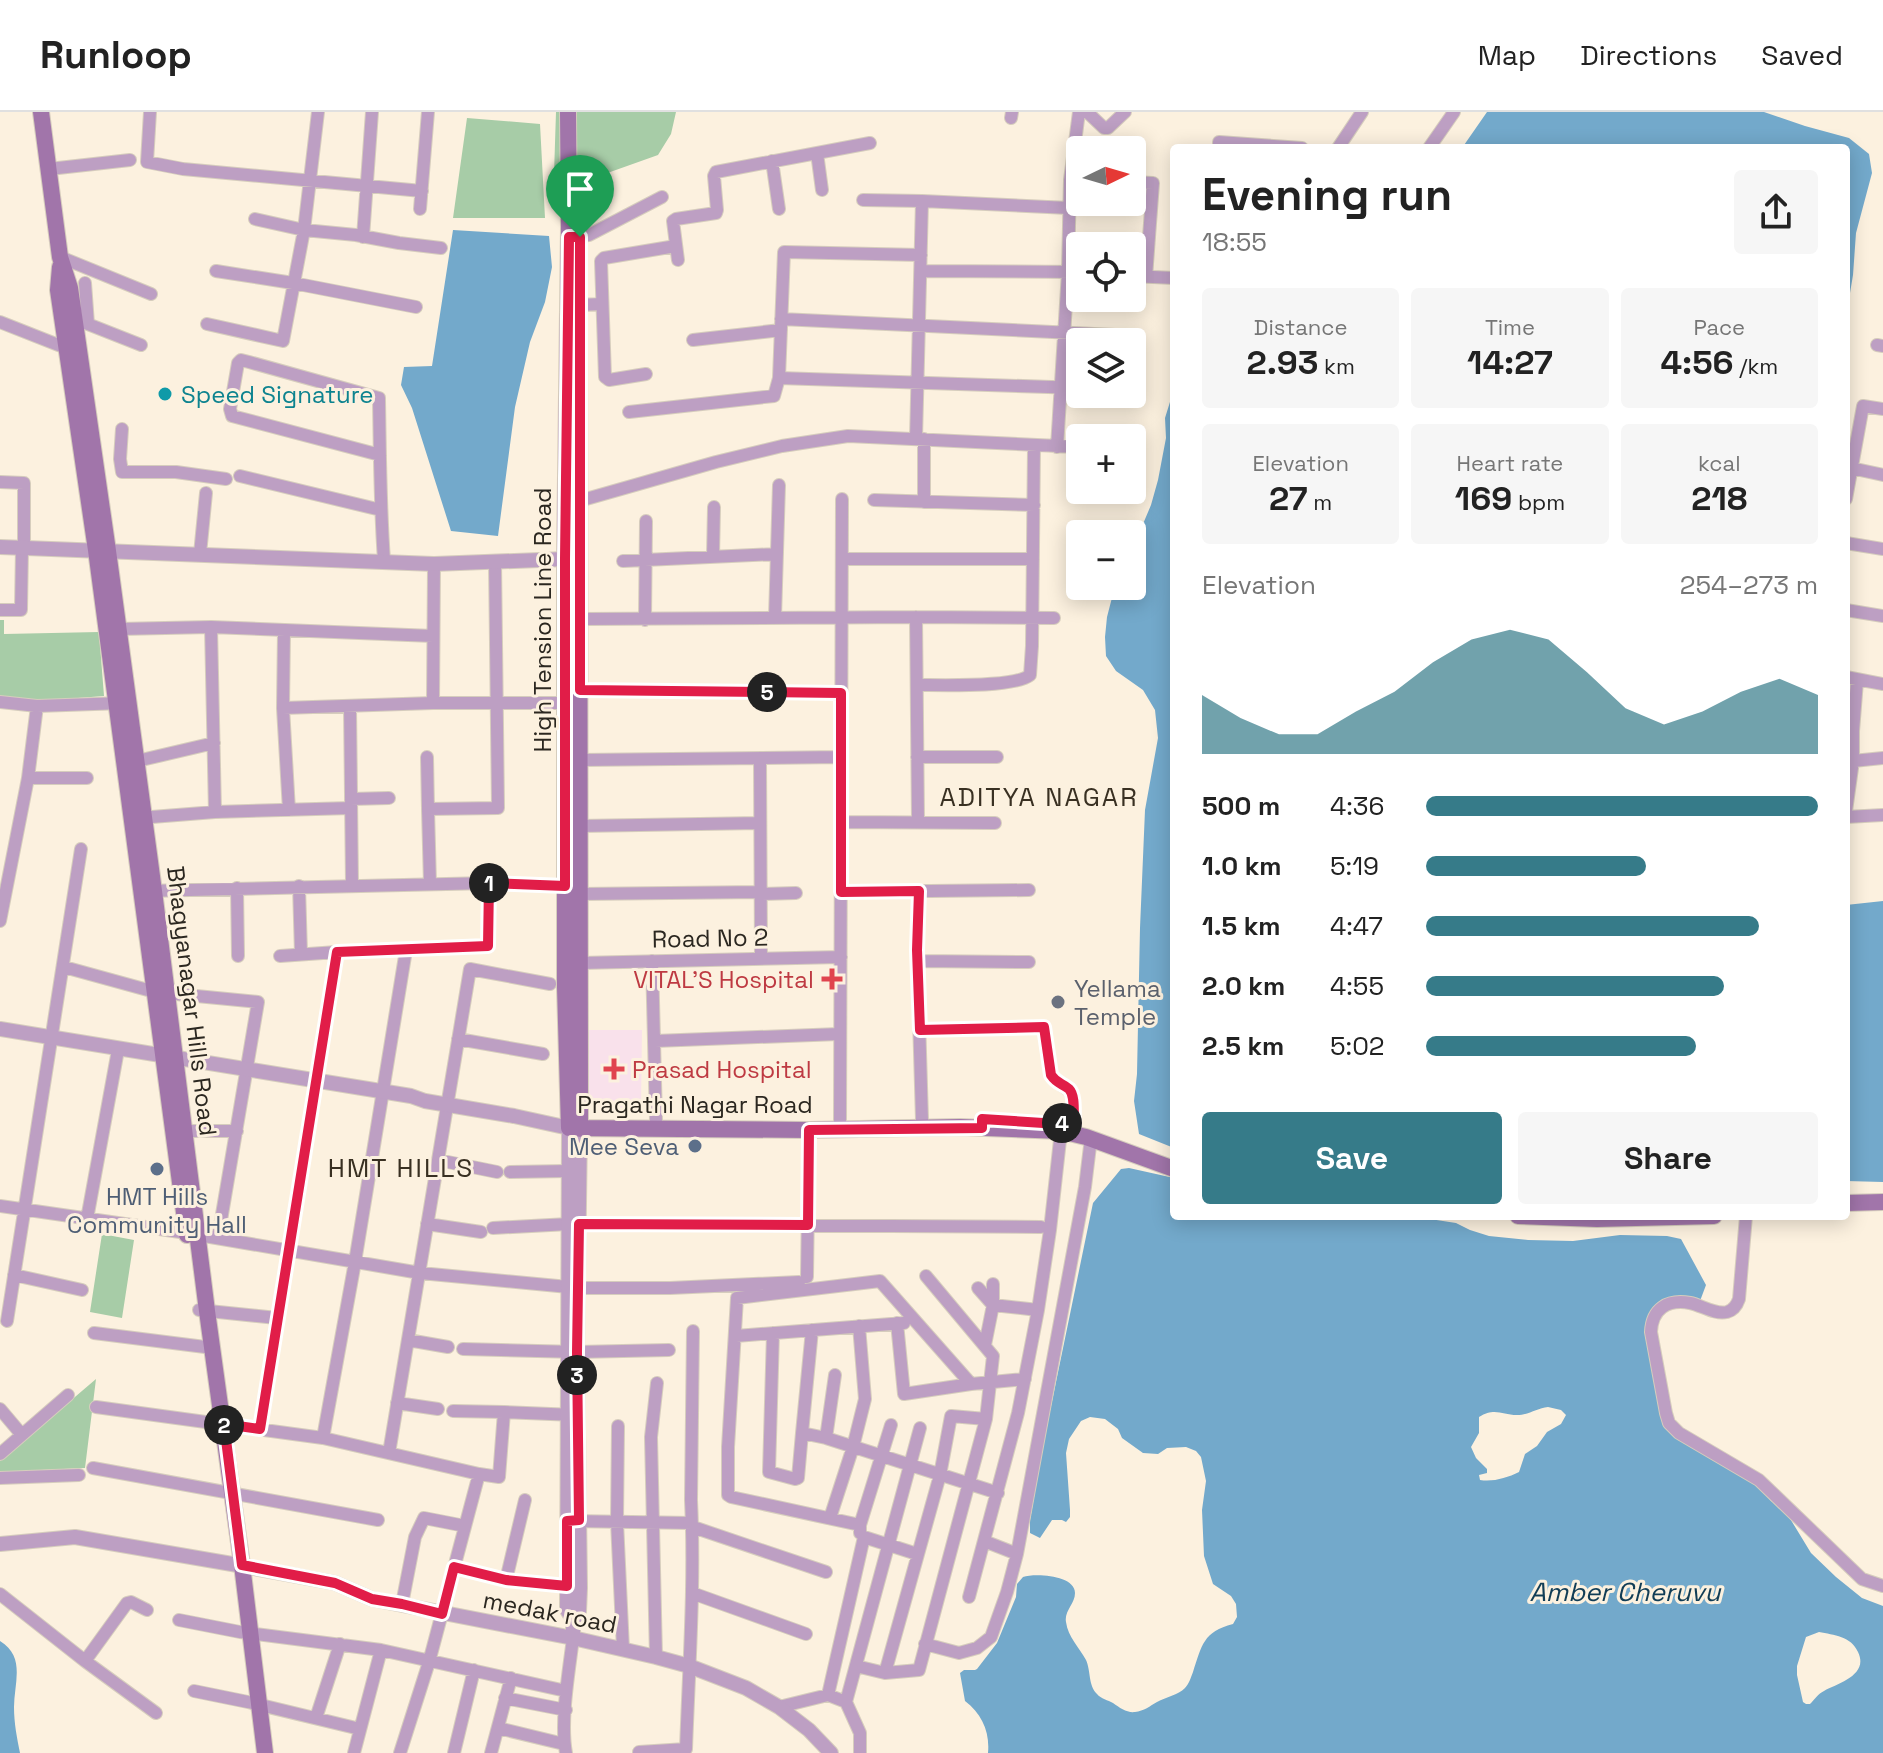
<!DOCTYPE html>
<html lang="en">
<head>
<meta charset="utf-8">
<style>
	body { margin:0; font-family:"Space Grotesk",sans-serif; background:#f6f6f6; color:#222; height:100vh; display:flex; flex-direction:column; font-size:30px; white-space:nowrap }
	* { box-sizing:border-box; margin:0 }
	p { font-size:26px; color:#767676 }
	.icon { flex:none; width:44px; height:44px; fill:none; stroke:currentColor; stroke-width:2; stroke-linecap:round; stroke-linejoin:round }
	.map { position:relative; flex:1; overflow:hidden }
	.drawer { position:absolute; left:1170px; top:32px; width:680px; height:1076px; display:flex; flex-direction:column; background:#fff; border-radius:8px; box-shadow:0 4px 20px #0003 }
	.drawer>* { flex:none }
	.needle { width:52px; rotate:85deg }
	.tools { position:absolute; left:1066px; top:24px; display:grid; gap:16px }
	.tools a { display:grid; place-items:center; width:80px; height:80px; border-radius:8px; background:#fff; box-shadow:0 4px 20px #0003; font-size:40px }
	.pin { position:absolute; display:grid; place-items:center; width:68px; height:68px; color:#fff; margin:-82px -34px; border-radius:50% 50% 50% 0; rotate:-45deg; box-shadow:0 0 8px #0007 }
	.pin .icon { rotate:45deg }
	.km { position:absolute; width:40px; height:40px; margin:-20px; border-radius:50%; background:#222; color:#fff; font-size:22px; line-height:40px; text-align:center }
	.round { display:grid; place-items:center; flex:none; width:84px; height:84px; border-radius:8px; background:#f6f6f6 }
	.head { display:flex; align-items:center; justify-content:space-between; height:136px; padding:0 32px }
	h1 { font-size:44px; font-weight:700; line-height:60px }
	.metrics { display:grid; grid-template-columns:repeat(3,1fr); gap:12px; height:136px; padding:8px 32px }
	.metrics div { display:grid; align-content:center; border-radius:8px; background:#f6f6f6; text-align:center }
	.metrics b { font-size:34px; font-weight:700 }
	.metrics small { font-size:22px; font-weight:400 }
	.metrics p { font-size:22px }
	.chart { height:224px; padding:16px 32px }
	.chart p { display:flex; justify-content:space-between }
	.chart svg { width:100%; height:144px; margin-top:8px; fill:#367b89; opacity:.7 }
	.primary-button { display:flex; gap:16px; margin-top:auto; padding:16px 32px }
	.primary-button a { flex:1; height:92px; border-radius:8px; background:#367b89; color:#fff; font-size:32px; font-weight:700; line-height:92px; text-align:center }
	.primary-button a+a { background:#f6f6f6; color:#222 }
	ul { padding:0 32px; list-style:none; font-size:26px }
	li { display:grid; grid-template-columns:128px 96px 1fr; align-items:center; height:60px }
	li i { height:20px; border-radius:10px; background:#367b89 }
	header { display:flex; align-items:center; gap:48px; box-sizing:border-box; height:112px; padding:0 40px; background:#fff; border-bottom:2px solid #e0e0e0 }
	header strong { font-size:38px }
	nav { display:flex; gap:44px; margin-inline-start:auto; font-size:28px }
	.map>svg:first-child { display:block }
	.medical { fill:#f9e1eb }
	.green { fill:#a7cca7 }
	.water { fill:#73a9cb; fill-rule:evenodd }
	.lines { fill:none; stroke-linecap:round; stroke-linejoin:round }
	.minor-casing { stroke:#d6cdbd; stroke-width:14 }
	.tertiary-casing { stroke:#d6cdbd; stroke-width:16 }
	.secondary-casing { stroke:#d6cdbd; stroke-width:18 }
	.minor { stroke:#bd9fc3; stroke-width:12 }
	.tertiary { stroke:#bd9fc3; stroke-width:14 }
	.secondary { stroke:#a175aa; stroke-width:16 }
	.route-casing { stroke:#fff; stroke-width:16 }
	.route { stroke:#e11d48; stroke-width:10 }
	.culture-dot { fill:#0f9aa8; stroke:#fcf1df; stroke-width:3 }
	.health-dot { fill:#e0444e; stroke:#fcf1df; stroke-width:3 }
	.worship-dot { fill:#6b7280; stroke:#fcf1df; stroke-width:3 }
	.service-dot { fill:#5c6f8a; stroke:#fcf1df; stroke-width:3 }
	.labels { text-anchor:middle; dominant-baseline:central; stroke-width:6; stroke-linejoin:round; paint-order:stroke }
	.culture-label { font-size:24px; fill:#0d838f; stroke:#fcf1df; text-anchor:start }
	.street-label { font-size:24px; fill:#2b2720; stroke:#fcf1df }
	.health-label { font-size:24px; fill:#be3a42; stroke:#fcf1df; text-anchor:end }
	.worship-label { font-size:24px; fill:#5b616d; stroke:#fcf1df; text-anchor:start }
	.service-label { font-size:24px; fill:#4e5e75; stroke:#fcf1df; text-anchor:end }
	.neighbourhood-label { font-size:26px; letter-spacing:2px; fill:#393022; stroke:#fcf1df }
	.water-label { font-size:26px; font-style:italic; fill:#113d56; stroke:#fcf1df }
</style>
</head>
<body>
<header>
<strong>Runloop</strong>
<nav><a>Map</a><a>Directions</a><a>Saved</a></nav>
</header>
<div class="map">
<svg width="1883" height="1641" viewBox="0 0 1883 1641">
	<rect width="100%" height="100%" fill="#fcf1df"/>
	<path class="medical" d="M 587,918 L 642,918 L 641,996 L 587,995 Z"/>
	<path class="green" d="M 556,0 L 676,0 L 671,22 L 658,43 L 599,64 L 554,62 Z
		M 467,6 L 540,12 L 545,106 L 453,106 Z
		M 0,508 L 4,508 L 4,522 L 99,520 L 104,584 L 39,589 L 0,585 Z
		M 102,1122 L 134,1128 L 122,1206 L 90,1200 Z
		M 96,1267 L 85,1356 L 0,1360 L 0,1349 Z"/>
	<path class="water" d="M 1487,0 L 1764,0 L 1805,14 L 1849,26 L 1869,42 L 1872,61 L 1856,121 L 1853,163 L 1846,205 L 1846,36 L 1462,36 Z
		M 453,118 L 549,124 L 552,155 L 545,190 L 530,230 L 515,295 L 498,424 L 451,419 L 412,296 L 401,273 L 404,255 L 432,254 Z
		M 1174,277 L 1174,1036 L 1139,1022 L 1134,989 L 1137,962 L 1140,816 L 1145,698 L 1158,626 L 1155,598 L 1143,578 L 1116,559 L 1106,544 L 1105,525 L 1107,505 L 1115,474 L 1132,474 L 1132,438 L 1151,393 L 1158,368 L 1166,326 L 1165,306 Z
		M 1883,789 L 1883,1070 L 1846,1069 L 1846,793 Z
		M 1129,1056 L 1174,1066 L 1174,1104 L 1417,1105 L 1456,1111 L 1470,1118 L 1489,1124 L 1528,1128 L 1573,1129 L 1620,1123 L 1667,1124 L 1681,1127 L 1706,1173 L 1700,1189 L 1688,1188 L 1649,1209 L 1662,1302 L 1756,1369 L 1771,1389 L 1783,1395 L 1811,1441 L 1836,1465 L 1862,1486 L 1883,1494 L 1883,1641 L 988,1641 C 990,1620 982,1602 965,1589 L 960,1561 L 964,1558 L 975,1558 L 977,1557 L 997,1531 L 1016,1485 L 1017,1472 L 1023,1465 C 1035,1461 1075,1463 1075,1481 C 1075,1492 1064,1499 1066,1510 C 1068,1525 1079,1535 1086,1548 C 1091,1559 1088,1573 1097,1582 C 1101,1587 1108,1588 1113,1591 C 1120,1596 1127,1601 1135,1600 C 1144,1599 1150,1594 1157,1590 C 1166,1585 1178,1583 1185,1576 C 1189,1572 1191,1565 1193,1560 C 1202,1533 1203,1520 1233,1512 L 1237,1505 L 1236,1492 L 1231,1484 L 1213,1472 L 1204,1444 L 1202,1398 L 1206,1369 L 1201,1345 L 1196,1339 L 1186,1335 L 1167,1336 L 1158,1342 L 1143,1341 L 1122,1326 L 1118,1317 L 1105,1307 L 1090,1305 L 1081,1309 L 1069,1327 L 1066,1341 L 1070,1398 L 1070,1405 L 1066,1410 L 1062,1408 L 1052,1408 L 1040,1426 L 1030,1421 L 1030,1408 L 1044,1328 L 1093,1091 L 1121,1057 ZM 1548,1295 L 1561,1298 L 1566,1303 L 1561,1312 L 1547,1320 L 1537,1334 L 1525,1342 L 1519,1360 C 1507,1366 1493,1370 1480,1368 L 1479,1363 L 1487,1361 L 1487,1357 L 1476,1346 L 1471,1335 L 1479,1321 L 1479,1305 C 1495,1295 1502,1303 1517,1303 C 1529,1303 1537,1296 1548,1295 ZM 1819,1520 C 1834,1523 1851,1524 1858,1540 C 1869,1563 1839,1571 1824,1579 C 1818,1582 1815,1587 1810,1592 L 1806,1592 L 1803,1590 L 1797,1563 L 1797,1554 L 1806,1525 Z
		M 0,1529 C 26,1545 14,1571 14,1595 C 14,1611 17,1626 20,1641 L 0,1641 Z"/>
	<g class="lines">
		<defs>
			<path id="minor" d="M 150,0 L 147,50 L 183,57 L 422,79
				M 1087,0 L 1104,16 L 1108,16 L 1125,0
				M 1011,6 L 1012,0
				M 1219,36 L 1219,30 L 1302,36
				M 1338,36 L 1362,0
				M 1429,36 L 1454,0
				M 817,41 L 822,78
				M 772,49 L 779,97
				M 49,57 L 130,48
				M 1132,70 L 1153,71 L 1146,165
				M 863,88 L 922,89 L 1069,96
				M 420,97 L 428,0
				M 255,107 L 304,118 L 356,123 L 399,131 L 441,136
				M 363,125 L 372,0
				M 569,125 L 589,123 L 662,85
				M 60,145 L 151,182
				M 678,148 L 673,109 L 676,107 L 716,101 L 717,98 L 714,64 L 716,60 L 870,31
				M 216,159 L 293,171 L 416,195
				M 921,159 L 1080,160
				M 1132,164 L 1174,166
				M 85,171 L 88,212
				M 579,193 L 602,192
				M 75,207 L 141,233
				M 781,207 L 1115,223
				M 0,210 L 66,236
				M 207,212 L 283,229 L 304,118 L 318,0
				M 693,228 L 781,218
				M 1877,233 L 1883,234
				M 646,262 L 609,268 L 605,265 L 601,149 L 604,146 L 676,134
				M 779,266 L 1080,276
				M 629,300 L 774,284 L 779,266 L 784,140 L 921,143
				M 122,317 L 120,347 L 122,360 L 176,360 L 226,367
				M 916,327 L 922,89
				M 924,327 L 924,390
				M 1057,335 L 1068,160 L 1070,68 L 1079,0
				M 380,343 L 232,304 L 230,297 L 238,251 L 241,248 L 249,250 L 379,286 L 379,288 C 380,342 380,395 384,448
				M 1851,356 L 1883,363
				M 240,364 L 381,398
				M 0,370 L 24,371 L 24,435
				M 1846,387 L 1863,294 L 1883,297
				M 874,388 L 1034,393
				M 579,389 L 716,350 L 782,334 L 848,324 L 1080,335
				M 1846,431 L 1883,437
				M 200,442 L 206,381
				M 713,445 L 714,395
				M 842,447 L 1033,447
				M 623,449 L 777,442
				M 0,498 L 21,498 L 22,435
				M 1846,498 L 1883,504
				M 916,505 L 918,709
				M 775,506 L 779,373
				M 580,507 L 916,505 L 1054,506
				M 645,508 L 646,409
				M 211,515 L 215,700
				M 119,517 L 211,515 L 433,524
				M 284,518 L 283,596 L 289,698
				M 1846,565 L 1883,572
				M 917,573 C 939,573 1015,576 1030,563 L 1032,534 L 1034,333
				M 580,578 L 841,581
				M 0,590 L 37,594
				M 433,591 L 434,452
				M 350,594 L 352,773
				M 283,596 L 433,591 L 566,591
				M 427,645 L 428,697
				M 917,645 L 997,645
				M 760,646 L 761,846
				M 580,648 L 841,645
				M 137,649 L 214,631
				M 1853,649 L 1883,646
				M 28,666 L 87,666
				M 351,687 L 389,686
				M 1846,699 L 1853,649 L 1853,619 L 1857,569
				M 1846,705 L 1883,703
				M 139,706 L 215,700 L 351,696
				M 841,710 L 995,711
				M 579,714 L 760,711
				M 430,772 L 428,697 L 498,696 L 495,449
				M 299,774 L 301,842
				M 237,776 L 238,844
				M 146,779 L 489,771 L 565,774 L 579,782 L 761,780
				M 919,779 L 917,838 L 922,1008
				M 841,780 L 1029,778
				M 761,782 L 796,781
				M 0,809 L 28,666 L 37,594 L 123,591
				M 280,844 L 337,840 L 488,834 L 489,771
				M 652,849 L 656,1008
				M 918,849 L 1029,850
				M 580,851 L 841,845
				M 64,855 L 155,880 L 258,890 L 218,1126
				M 920,918 L 1044,915 L 1051,963 C 1056,970 1059,971 1066,976 C 1077,983 1073,1001 1074,1013
				M 458,927 L 543,942
				M 655,929 L 839,922
				M 840,1011 L 842,387
				M 185,1019 L 237,1019
				M 438,1048 L 497,1060
				M 510,1060 L 568,1059
				M 0,1094 L 187,1121 L 420,1161 L 579,1176 L 670,1176 L 799,1170
				M 1746,1104 L 1739,1187 C 1737,1193 1734,1198 1727,1200 C 1715,1203 1701,1193 1690,1191 C 1667,1187 1652,1197 1651,1220 L 1666,1301 L 1669,1311 L 1679,1321 L 1759,1368 L 1862,1467 L 1883,1474
				M 87,1107 L 118,938
				M 427,1112 L 481,1120
				M 493,1116 L 569,1112 L 1041,1115
				M 14,1163 L 82,1178
				M 807,1165 L 809,1018
				M 993,1172 L 993,1193
				M 978,1176 L 993,1193
				M 199,1198 L 277,1206
				M 7,1209 L 81,737
				M 897,1211 L 904,1282 L 971,1272 L 1025,1267
				M 812,1218 L 802,1321 L 826,1326 L 998,1381
				M 94,1221 L 213,1236
				M 773,1221 L 769,1360 L 795,1367 L 798,1366 L 802,1321
				M 736,1224 L 904,1211
				M 408,1228 L 448,1235
				M 985,1233 L 993,1193 L 1038,1198
				M 463,1237 L 577,1240 L 669,1238
				M 397,1291 L 438,1297
				M 96,1295 L 323,1326 L 479,1362 L 429,1550 L 400,1641
				M 0,1297 L 22,1323
				M 453,1299 L 504,1300
				M 618,1314 L 617,1410 L 623,1537
				M 260,1317 L 337,840
				M 323,1326 L 355,1150 L 406,838
				M 826,1326 L 835,1263
				M 389,1341 L 470,857 L 550,872
				M 0,1342 L 68,1283
				M 93,1356 L 378,1408
				M 479,1362 L 499,1365 L 504,1300 L 575,1303
				M 0,1366 L 79,1363
				M 830,1406 L 853,1335 L 865,1287 L 859,1214
				M 571,1409 L 692,1411
				M 860,1413 L 731,1385 L 728,1383 L 728,1335 L 737,1186 L 880,1169 L 971,1272
				M 693,1415 L 826,1460
				M 860,1421 L 860,1413 L 891,1313
				M 984,1429 L 1017,1442
				M 454,1455 L 506,1468 L 576,1475
				M 506,1468 L 525,1388
				M 692,1481 L 806,1522
				M 0,1482 L 85,1549 L 156,1601
				M 969,1485 L 1018,1301 L 1038,1198 L 1050,1118 L 1061,1019
				M 402,1492 L 415,1425 L 424,1406 L 465,1414
				M 179,1508 L 240,1520 L 381,1538 L 566,1579
				M 925,1532 L 959,1541 L 977,1536 L 991,1525 L 1007,1480 L 1017,1442 L 1085,1075 L 1091,1026
				M 656,1545 L 651,1325 L 657,1271
				M 85,1549 L 127,1491 L 131,1490 L 147,1498
				M 856,1554 L 885,1561 L 919,1558 L 986,1307 L 993,1244 L 926,1164
				M 885,1561 L 940,1363 L 951,1304 L 986,1307
				M 194,1579 L 248,1590 L 360,1617
				M 828,1583 L 864,1425 L 917,1442
				M 505,1586 L 566,1598
				M 846,1590 L 920,1316
				M 779,1595 L 828,1583 L 846,1590 L 860,1621 L 860,1641
				M 316,1606 L 340,1532
				M 498,1616 L 564,1632
				M 639,1640 L 686,1637 C 689,1554 695,1471 691,1388 L 693,1219
				M 354,1641 L 381,1538
				M 454,1641 L 474,1558
				M 491,1641 L 511,1566
				M 566,1641 C 560,1609 569,1559 573,1526"/>
			<path id="tertiary" d="M 0,435 L 434,452 L 565,447
				M 0,917 L 411,984 L 425,989 L 514,1004 L 569,1016 L 567,1498 L 573,1508 L 573,1526
				M 0,1432 L 75,1425 L 232,1452 L 335,1471 L 372,1487 L 573,1526 L 656,1545 L 689,1554 L 746,1576 L 779,1595 L 809,1618 L 831,1641
				M 573,1508 L 579,1500 L 580,1476 L 577,1240 L 580,1017"/>
			<path id="secondary" d="M 41,0 L 60,145 L 70,176 L 108,439 L 154,779 L 207,1199 L 242,1453 L 265,1641
				M 568,0 L 569,115 L 565,447 L 565,875 L 569,1016 L 809,1018 L 960,1015 L 1061,1019 L 1086,1025 L 1174,1057
				M 60,155 L 58,178 L 96,438 L 187,1123
				M 579,206 L 580,1017
				M 1846,1091 L 1883,1090
				M 1518,1104 L 1597,1107 L 1714,1104"/>
		</defs>
		<use href="#minor" class="minor-casing"/>
		<use href="#tertiary" class="tertiary-casing"/>
		<use href="#secondary" class="secondary-casing"/>
		<use href="#minor" class="minor"/>
		<use href="#tertiary" class="tertiary"/>
		<use href="#secondary" class="secondary"/>
	</g>
	<g class="lines">
		<defs>
			<path id="route" d="M 569,125 L 580,125 L 580,578 L 841,581 L 841,780 L 919,779 L 917,838 L 920,918 L 1044,915 L 1051,963 C 1057,972 1062,971 1069,977 C 1076,984 1073,1003 1074,1013 L 982,1007 L 982,1016 L 809,1018 L 808,1113 L 579,1112 L 577,1240 L 579,1408 L 567,1409 L 567,1474 L 506,1468 L 454,1455 L 442,1502 L 402,1492 L 372,1487 L 335,1471 L 242,1453 L 224,1312 L 260,1317 L 337,840 L 488,834 L 489,771 L 565,774 L 565,447 Z"/>
		</defs>
		<use href="#route" class="route-casing"/>
		<use href="#route" class="route"/>
	</g>
	<circle class="culture-dot" cx="165" cy="282" r="8"/>
	<g class="health-dot">
		<path d="M828 855h8v8h8v8h-8v8h-8v-8h-8v-8h8z"/>
		<path d="M610 945h8v8h8v8h-8v8h-8v-8h-8v-8h8z"/>
	</g>
	<circle class="worship-dot" cx="1058" cy="890" r="8"/>
	<g class="service-dot">
		<circle cx="695" cy="1034" r="8"/>
		<circle cx="157" cy="1057" r="8"/>
	</g>
	<g class="labels">
		<g class="culture-label">
			<text x="181" y="282">Speed Signature</text>
		</g>
		<g class="street-label">
			<text transform="translate(542 508) rotate(-90)">High Tension Line Road</text>
			<text transform="translate(710 826) rotate(-1)">Road No 2</text>
			<text transform="translate(192 889) rotate(83)">Bhagyanagar Hills Road</text>
			<text x="695" y="992">Pragathi Nagar Road</text>
			<text transform="translate(550 1500) rotate(11)">medak road</text>
		</g>
		<g class="health-label">
			<text x="814" y="867">VITAL'S Hospital</text>
			<text x="632" y="957" text-anchor="start">Prasad Hospital</text>
		</g>
		<g class="worship-label">
			<text x="1074" y="876">Yellama<tspan x="1074" dy="28">Temple</tspan></text>
		</g>
		<g class="service-label">
			<text x="679" y="1034">Mee Seva</text>
			<text x="157" y="1084" text-anchor="middle">HMT Hills<tspan x="157" dy="28">Community Hall</tspan></text>
		</g>
		<g class="neighbourhood-label">
			<text x="1039" y="685">ADITYA NAGAR</text>
			<text x="401" y="1056">HMT HILLS</text>
		</g>
		<g class="water-label">
			<text x="1625" y="1480">Amber Cheruvu</text>
		</g>
	</g>
</svg>
<div class="tools">
<a><svg class="needle" viewBox="-14 -14 28 28"><path d="M0-13l5 13h-10z" fill="#e53935"/><path d="M0 13l5-13h-10z" fill="#767676"/></svg></a>
<a><svg class="icon" aria-label="locate" viewBox="0 0 24 24"><circle cx="12" cy="12" r="6"/><path d="M12 2v4M12 18v4M2 12h4M18 12h4"/></svg></a>
<a><svg class="icon" aria-label="layers" viewBox="0 0 24 24"><path d="M12 4l9 5-9 5-9-5zM3 14l9 5 9-5"/></svg></a>
<a>+</a>
<a>−</a>
</div>
<div class="pin" style="left:580px;top:125px;background:#1e9e55"><svg class="icon" aria-label="arrive" viewBox="0 0 24 24"><path d="M6 21V4h12l-3 4 3 4H6"/></svg></div>
<b class="km" style="left:489px;top:771px">1</b>
<b class="km" style="left:224px;top:1313px">2</b>
<b class="km" style="left:577px;top:1263px">3</b>
<b class="km" style="left:1062px;top:1011px">4</b>
<b class="km" style="left:767px;top:580px">5</b>
<section class="drawer">
<div class="head"><div><h1>Evening run</h1><p>18:55</p></div><a class="round"><svg class="icon" aria-label="share" viewBox="0 0 24 24"><path d="M12 15V3M7 8l5-5 5 5M5 13v7h14v-7"/></svg></a></div>
<div class="metrics">
<div><p>Distance</p><b>2.93<small> km</small></b></div>
<div><p>Time</p><b>14:27</b></div>
<div><p>Pace</p><b>4:56<small> /km</small></b></div>
</div>
<div class="metrics">
<div><p>Elevation</p><b>27<small> m</small></b></div>
<div><p>Heart rate</p><b>169<small> bpm</small></b></div>
<div><p>kcal</p><b>218</b></div>
</div>
<div class="chart"><p><span>Elevation</span>254–273 m</p>
<svg viewBox="0 0 160 44" preserveAspectRatio="none"><path d="M0 44V26L10 33L20 38L30 38L40 31L50 25L60 16L70 9L80 6L90 9L100 19L110 30L120 35L130 31L140 25L150 21L160 26V44z"/></svg>
</div>
<ul>
<li><b>500 m</b>4:36<i style="width:100%"></i></li>
<li><b>1.0 km</b>5:19<i style="width:56%"></i></li>
<li><b>1.5 km</b>4:47<i style="width:85%"></i></li>
<li><b>2.0 km</b>4:55<i style="width:76%"></i></li>
<li><b>2.5 km</b>5:02<i style="width:69%"></i></li>
</ul>
<div class="primary-button"><a>Save</a><a>Share</a></div>
</section>
</div>
</body>
</html>
